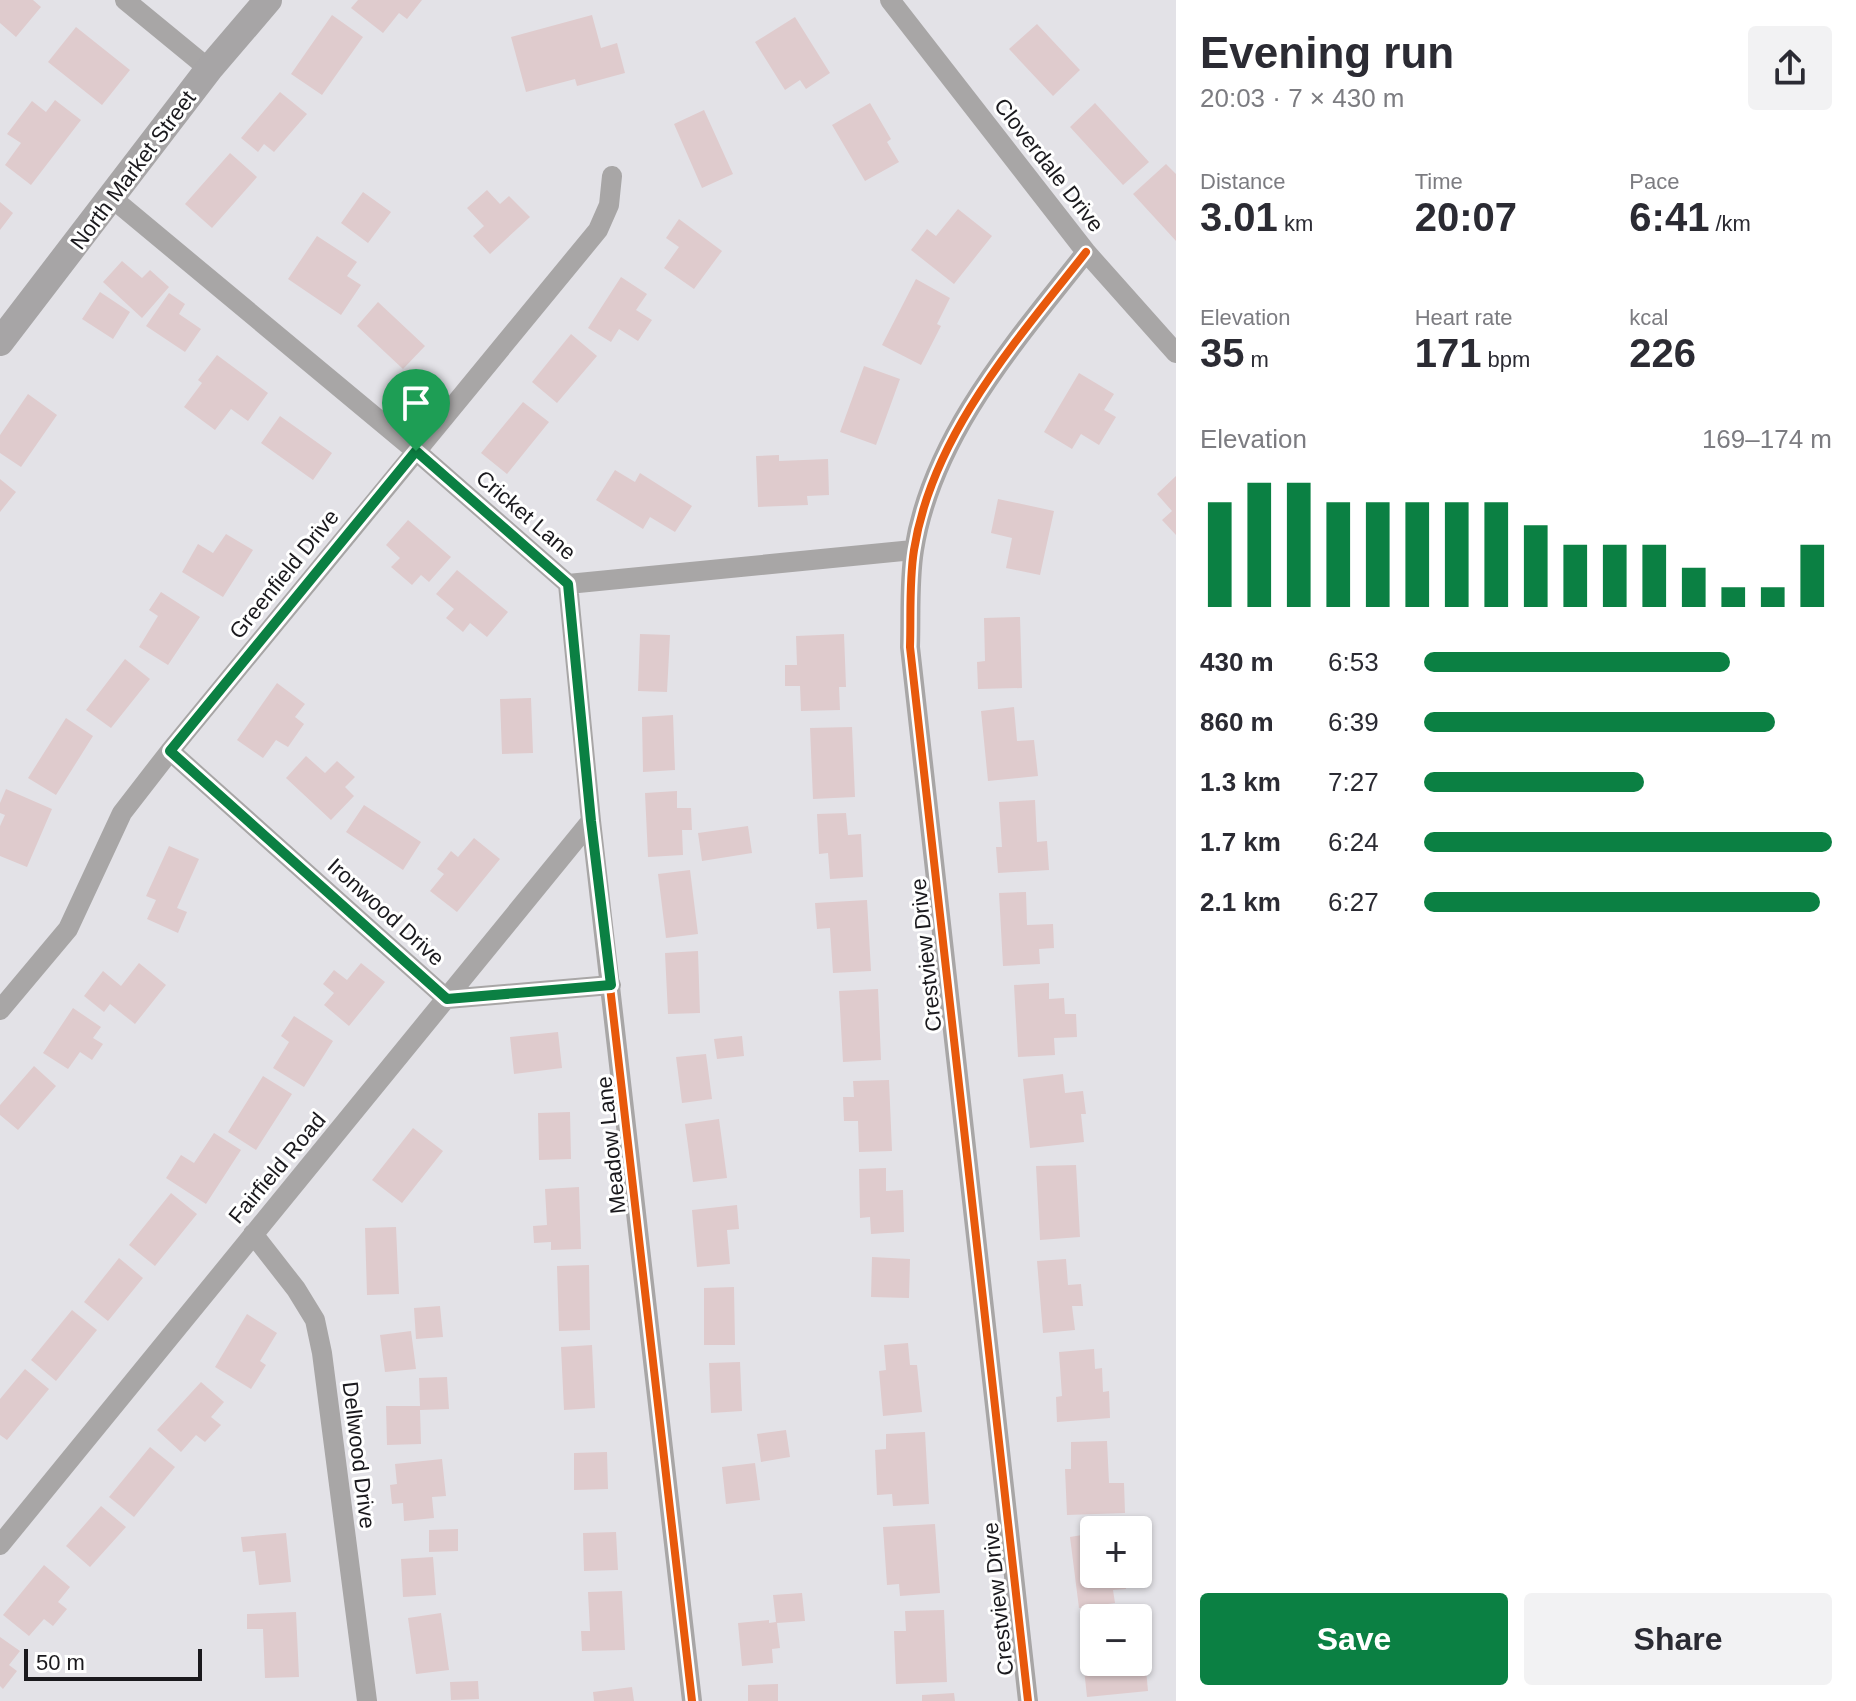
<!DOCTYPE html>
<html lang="en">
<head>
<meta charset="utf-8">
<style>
	body { margin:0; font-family:Helvetica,sans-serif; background:#f2f2f3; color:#2b2b33; height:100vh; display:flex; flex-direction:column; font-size:30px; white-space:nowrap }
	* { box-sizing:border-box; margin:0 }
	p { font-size:26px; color:#7c7c81 }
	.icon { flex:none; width:44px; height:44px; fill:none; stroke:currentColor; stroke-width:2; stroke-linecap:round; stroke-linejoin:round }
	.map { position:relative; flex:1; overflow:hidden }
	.drawer { display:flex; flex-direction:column; background:#fff; width:680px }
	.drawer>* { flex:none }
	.buttons { position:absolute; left:1080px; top:1516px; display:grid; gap:16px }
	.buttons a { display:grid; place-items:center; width:72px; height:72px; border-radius:8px; background:#fff; box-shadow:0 2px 6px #0004; font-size:40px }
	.scale { position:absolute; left:24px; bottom:20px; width:178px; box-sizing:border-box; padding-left:8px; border:4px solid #1a191d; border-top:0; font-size:22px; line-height:28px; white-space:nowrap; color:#1a191d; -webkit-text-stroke:6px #fff; paint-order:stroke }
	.pin { position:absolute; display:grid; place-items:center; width:68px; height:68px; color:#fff; margin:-82px -34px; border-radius:50% 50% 50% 0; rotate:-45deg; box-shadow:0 0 8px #0007 }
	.pin .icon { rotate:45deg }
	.round { display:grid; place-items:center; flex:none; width:84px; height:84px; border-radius:8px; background:#f2f2f3 }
	.summary { display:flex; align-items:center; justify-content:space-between; height:136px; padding:0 24px }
	h1 { font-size:44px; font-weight:600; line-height:60px }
	.figures { display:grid; grid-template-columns:repeat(3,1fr); gap:12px; height:136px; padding:8px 24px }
	.figures div { display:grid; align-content:center }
	.figures b { font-size:40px; font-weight:600 }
	.figures small { font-size:22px; font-weight:400 }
	.figures p { font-size:22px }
	.chart { height:224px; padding:16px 24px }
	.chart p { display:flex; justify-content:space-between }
	.chart svg { width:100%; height:144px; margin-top:8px; stroke:#0b8043; stroke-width:6 }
	.cta { display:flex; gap:16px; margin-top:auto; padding:16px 24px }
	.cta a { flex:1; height:92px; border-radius:8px; background:#0b8043; color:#fff; font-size:32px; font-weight:600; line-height:92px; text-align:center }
	.cta a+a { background:#f2f2f3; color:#2b2b33 }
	ul { padding:0 24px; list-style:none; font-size:26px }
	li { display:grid; grid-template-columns:128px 96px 1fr; align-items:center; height:60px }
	li i { height:20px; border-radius:10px; background:#0b8043 }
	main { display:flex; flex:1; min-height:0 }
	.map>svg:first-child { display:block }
	.building { fill:#dfcbcd }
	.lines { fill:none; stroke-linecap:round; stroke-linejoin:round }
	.street { stroke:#a8a6a6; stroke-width:20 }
	.secondary { stroke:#a7a5a6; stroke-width:28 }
	.cycleway-casing { stroke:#fff; stroke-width:13 }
	.cycleway { stroke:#e8590c; stroke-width:8 }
	.route-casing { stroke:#fff; stroke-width:16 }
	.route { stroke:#0b8043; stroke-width:10 }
	.labels { text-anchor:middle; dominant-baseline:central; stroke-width:6; stroke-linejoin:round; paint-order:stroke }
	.street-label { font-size:22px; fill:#1a191d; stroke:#fff }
</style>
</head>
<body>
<main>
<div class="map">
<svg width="1176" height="1701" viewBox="0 0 1176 1701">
	<rect width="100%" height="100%" fill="#e3e2e7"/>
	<path class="building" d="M 0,0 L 33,0 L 41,7 L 16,37 L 0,23 Z
		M 358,0 L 422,0 L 407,19 L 399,13 L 383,33 L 351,8 Z
		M 332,15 L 363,37 L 322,95 L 291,74 Z
		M 592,15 L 601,48 L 617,43 L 625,73 L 577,86 L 575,79 L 526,92 L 511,37 Z
		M 795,17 L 830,73 L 806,89 L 800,80 L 785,90 L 755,42 Z
		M 1037,24 L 1080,70 L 1053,96 L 1009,49 Z
		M 76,27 L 130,70 L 102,105 L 48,62 Z
		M 280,92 L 307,114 L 274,152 L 264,144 L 258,152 L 241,138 Z
		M 55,100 L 81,120 L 31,185 L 5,165 L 21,143 L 7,134 L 32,101 L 46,112 Z
		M 870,103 L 891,139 L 887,142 L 899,162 L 865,181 L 832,125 Z
		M 1095,103 L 1149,162 L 1123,185 L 1070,127 Z
		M 704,110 L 733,174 L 702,188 L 674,124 Z
		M 230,153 L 257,177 L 212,228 L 185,204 Z
		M 1166,164 L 1176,174 L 1176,241 L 1133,194 Z
		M 487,190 L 500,204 L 509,196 L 530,217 L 490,254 L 473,236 L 484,226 L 467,208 Z
		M 363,192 L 391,212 L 368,243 L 341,223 Z
		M 0,202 L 13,213 L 0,230 Z
		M 958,209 L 992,236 L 954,284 L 911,250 L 927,229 L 936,236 Z
		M 679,219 L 722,251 L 694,289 L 664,268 L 679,247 L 666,238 Z
		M 317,236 L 357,262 L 347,276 L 361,285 L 341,315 L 288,279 Z
		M 122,261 L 142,278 L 150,270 L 169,287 L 142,318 L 103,282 Z
		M 621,277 L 647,294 L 636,310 L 652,320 L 638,341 L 619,329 L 611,342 L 588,328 Z
		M 916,279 L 950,298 L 937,324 L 941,326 L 921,365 L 882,345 Z
		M 100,292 L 130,312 L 113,339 L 82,319 Z
		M 169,293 L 185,304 L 179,314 L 201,329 L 185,352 L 146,326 Z
		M 378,302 L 425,346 L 403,369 L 357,326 Z
		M 571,334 L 597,356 L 557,403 L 532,382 Z
		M 217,355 L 268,393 L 248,421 L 231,409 L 215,430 L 184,407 L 202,383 L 198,380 Z
		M 864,366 L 900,379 L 876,445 L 840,432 Z
		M 1079,373 L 1114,394 L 1104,410 L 1116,417 L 1099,445 L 1081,434 L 1072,449 L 1044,432 Z
		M 28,394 L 57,415 L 21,467 L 0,453 L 0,435 Z
		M 523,402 L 549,422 L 507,474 L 481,453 Z
		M 280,416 L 332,453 L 313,480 L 261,443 Z
		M 779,455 L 779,461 L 828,459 L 829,495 L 807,496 L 808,505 L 758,507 L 756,456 Z
		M 615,470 L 635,482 L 640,473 L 692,506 L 675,532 L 650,517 L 643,529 L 596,500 Z
		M 1176,476 L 1176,535 L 1162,520 L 1172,511 L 1157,494 Z
		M 0,479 L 16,492 L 0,512 Z
		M 998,499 L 1054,511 L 1040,575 L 1006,568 L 1012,538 L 991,533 Z
		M 408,520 L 451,557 L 429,582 L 421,575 L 412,585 L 391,567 L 400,558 L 386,545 Z
		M 226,534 L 253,550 L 223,597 L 182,572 L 198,544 L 213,553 Z
		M 457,570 L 508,612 L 487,637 L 470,623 L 463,632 L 446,618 L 454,609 L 436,594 Z
		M 161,592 L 200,617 L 168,665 L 139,647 L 158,616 L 149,610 Z
		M 1020,617 L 1022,688 L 978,689 L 977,662 L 985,661 L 984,618 Z
		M 640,634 L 670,635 L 667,692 L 638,691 Z
		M 844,634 L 846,687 L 839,687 L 840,710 L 801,711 L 800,686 L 785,686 L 785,665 L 797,665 L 796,636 Z
		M 125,659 L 150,679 L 111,728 L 86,710 Z
		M 277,683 L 305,704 L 295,717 L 304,724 L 288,747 L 276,740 L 263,758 L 237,740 Z
		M 531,698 L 533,753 L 502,754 L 500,699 Z
		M 1014,707 L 1017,741 L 1034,740 L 1038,776 L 988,781 L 981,711 Z
		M 673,715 L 675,770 L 643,772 L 642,717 Z
		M 66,718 L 93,736 L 56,795 L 28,778 Z
		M 852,727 L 855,797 L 813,799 L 810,728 Z
		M 306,756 L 325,773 L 337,761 L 355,777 L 345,787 L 354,796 L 331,820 L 286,778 Z
		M 6,789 L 52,809 L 27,867 L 0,856 L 0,826 L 5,815 L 0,813 L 0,803 Z
		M 677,791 L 677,808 L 691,808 L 692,830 L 682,830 L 683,855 L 648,857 L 645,793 Z
		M 1035,800 L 1037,842 L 1047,841 L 1049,870 L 998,873 L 996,847 L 1002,847 L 999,802 Z
		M 364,805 L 421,842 L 403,870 L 346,832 Z
		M 846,813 L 848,835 L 861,834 L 863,877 L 830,879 L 828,853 L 819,854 L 817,814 Z
		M 748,826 L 752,853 L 702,861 L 698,833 Z
		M 474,838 L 500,859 L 457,912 L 430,891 L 444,874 L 437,869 L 451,851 L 458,857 Z
		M 169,846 L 199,859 L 177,908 L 187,912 L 178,933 L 147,919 L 156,900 L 146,896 Z
		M 690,870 L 698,934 L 666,938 L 658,874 Z
		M 1026,892 L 1027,925 L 1053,924 L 1054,948 L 1039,949 L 1040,964 L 1003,966 L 999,893 Z
		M 867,900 L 871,971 L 833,973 L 830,928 L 817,929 L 815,903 Z
		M 698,951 L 700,1013 L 668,1014 L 665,953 Z
		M 139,963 L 166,985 L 135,1024 L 110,1004 L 104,1012 L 84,996 L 103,971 L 121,986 Z
		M 361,963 L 385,982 L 349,1026 L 324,1005 L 334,993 L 323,984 L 334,970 L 347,980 Z
		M 1049,983 L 1049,999 L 1064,998 L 1065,1014 L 1076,1014 L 1077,1037 L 1054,1038 L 1055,1055 L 1018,1057 L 1014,985 Z
		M 878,989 L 881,1060 L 843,1062 L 839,991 Z
		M 73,1008 L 101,1027 L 93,1038 L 103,1044 L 92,1060 L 80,1052 L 68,1069 L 43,1053 Z
		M 294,1016 L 333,1041 L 304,1087 L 273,1068 L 289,1042 L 281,1036 Z
		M 558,1032 L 562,1068 L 514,1074 L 510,1037 Z
		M 742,1036 L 744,1056 L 717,1059 L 714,1039 Z
		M 706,1054 L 712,1099 L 682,1103 L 676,1057 Z
		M 34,1066 L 56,1086 L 18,1130 L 0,1115 L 0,1105 Z
		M 1063,1074 L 1065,1093 L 1083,1091 L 1086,1114 L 1081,1114 L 1084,1142 L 1030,1148 L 1023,1079 Z
		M 263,1076 L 292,1094 L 256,1150 L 228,1132 Z
		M 889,1080 L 892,1151 L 859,1152 L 858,1121 L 844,1121 L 843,1097 L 854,1097 L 853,1081 Z
		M 570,1112 L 571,1159 L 539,1160 L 538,1113 Z
		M 719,1119 L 727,1178 L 693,1182 L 685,1124 Z
		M 413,1128 L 443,1151 L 402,1203 L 372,1180 Z
		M 214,1133 L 241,1150 L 206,1204 L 166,1178 L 181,1155 L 194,1163 Z
		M 1076,1165 L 1080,1237 L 1040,1240 L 1036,1166 Z
		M 886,1168 L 886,1191 L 903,1190 L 904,1232 L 871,1234 L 870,1217 L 860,1218 L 859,1169 Z
		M 579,1187 L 581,1249 L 551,1250 L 551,1242 L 534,1243 L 533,1226 L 547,1225 L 545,1189 Z
		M 171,1193 L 197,1214 L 155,1266 L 129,1245 Z
		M 737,1205 L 739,1229 L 727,1230 L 730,1264 L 697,1267 L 692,1210 Z
		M 396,1227 L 399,1294 L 367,1295 L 365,1228 Z
		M 872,1257 L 910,1259 L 909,1298 L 871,1297 Z
		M 119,1258 L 143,1278 L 108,1321 L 84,1302 Z
		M 1066,1259 L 1068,1285 L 1081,1284 L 1083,1306 L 1072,1306 L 1075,1330 L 1043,1333 L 1037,1261 Z
		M 589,1265 L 590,1330 L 559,1331 L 557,1266 Z
		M 734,1287 L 735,1345 L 704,1345 L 704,1288 Z
		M 440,1306 L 443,1337 L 416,1339 L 414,1308 Z
		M 72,1310 L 97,1330 L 56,1381 L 31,1360 Z
		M 247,1314 L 277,1333 L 260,1361 L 266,1365 L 251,1389 L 215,1367 Z
		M 411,1331 L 416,1369 L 385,1372 L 380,1335 Z
		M 908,1343 L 910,1365 L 917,1365 L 922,1412 L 883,1416 L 879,1371 L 886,1370 L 884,1345 Z
		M 592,1345 L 595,1408 L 564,1410 L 561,1347 Z
		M 1094,1349 L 1095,1369 L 1102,1368 L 1103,1392 L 1109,1391 L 1110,1418 L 1057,1422 L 1056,1397 L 1062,1396 L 1059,1352 Z
		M 740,1362 L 742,1411 L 711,1413 L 709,1363 Z
		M 25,1369 L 49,1389 L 7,1440 L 0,1435 L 0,1399 Z
		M 447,1377 L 449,1409 L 420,1410 L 421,1444 L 387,1445 L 386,1406 L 420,1406 L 419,1378 Z
		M 201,1382 L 224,1402 L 211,1417 L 221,1425 L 205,1442 L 196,1435 L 181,1452 L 157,1430 Z
		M 786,1430 L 790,1457 L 761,1462 L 757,1434 Z
		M 925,1432 L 929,1504 L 893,1506 L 892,1494 L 877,1495 L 875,1450 L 886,1449 L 886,1434 Z
		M 1107,1441 L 1109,1483 L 1124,1483 L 1125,1513 L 1067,1515 L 1065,1469 L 1071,1469 L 1071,1442 Z
		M 150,1447 L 175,1467 L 134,1517 L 109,1497 Z
		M 607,1452 L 608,1489 L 574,1490 L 574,1453 Z
		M 442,1459 L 446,1496 L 432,1497 L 434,1518 L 404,1521 L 403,1503 L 392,1504 L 390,1485 L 397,1484 L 395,1464 Z
		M 755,1463 L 760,1500 L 726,1504 L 722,1467 Z
		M 101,1506 L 126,1527 L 90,1567 L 66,1546 Z
		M 935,1524 L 940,1593 L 900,1596 L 899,1584 L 887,1585 L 883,1527 Z
		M 458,1529 L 458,1551 L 429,1552 L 429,1530 Z
		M 616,1532 L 618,1570 L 584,1571 L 583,1533 Z
		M 286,1533 L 291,1582 L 259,1585 L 255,1551 L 243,1552 L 241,1537 Z
		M 1094,1533 L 1094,1574 L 1124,1574 L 1126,1589 L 1113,1590 L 1115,1603 L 1079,1608 L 1070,1537 Z
		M 433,1557 L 436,1595 L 403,1597 L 401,1559 Z
		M 44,1565 L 70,1587 L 58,1602 L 67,1609 L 53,1626 L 44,1619 L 29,1636 L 3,1615 Z
		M 622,1591 L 625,1650 L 582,1651 L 581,1631 L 590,1631 L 588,1592 Z
		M 802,1593 L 805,1621 L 777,1623 L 780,1648 L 772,1649 L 773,1663 L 742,1666 L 738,1623 L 769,1620 L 769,1623 L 776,1622 L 773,1595 Z
		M 944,1610 L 947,1682 L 896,1684 L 894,1631 L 906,1631 L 905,1611 Z
		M 296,1612 L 299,1677 L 265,1678 L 263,1629 L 247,1629 L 247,1614 Z
		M 441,1613 L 449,1670 L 416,1674 L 408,1618 Z
		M 1094,1625 L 1094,1662 L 1130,1662 L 1131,1670 L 1146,1669 L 1148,1691 L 1087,1697 L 1082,1650 L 1088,1649 L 1086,1626 Z
		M 0,1637 L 20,1651 L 9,1665 L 17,1671 L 3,1689 L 0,1686 Z
		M 478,1681 L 479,1699 L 451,1700 L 450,1682 Z
		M 778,1684 L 778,1701 L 748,1701 L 748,1685 Z
		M 632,1687 L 634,1701 L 594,1701 L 593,1692 Z
		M 954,1693 L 955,1701 L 922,1701 L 922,1695 Z"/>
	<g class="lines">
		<path class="street" d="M 125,0 L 209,69
			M 890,0 L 1086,252 L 1176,353
			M 112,198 L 416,451 L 568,584 L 913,550
			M 568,584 L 591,821 L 692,1701
			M 170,751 L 447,999 L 611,985
			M 0,1010 L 68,929 L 122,813 L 170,751 L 598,230 L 609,205 L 612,176
			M 253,1234 L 296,1289 L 315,1320 L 322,1353 L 367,1701
			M 0,1545 L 591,821
			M 1028,1701 L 910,647 C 911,615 909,581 914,550 C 932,435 1017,340 1086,252"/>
		<path class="secondary" d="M 0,342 L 209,69 L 268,0"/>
		<defs>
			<path id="cycleway" d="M 568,584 L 591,821 L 692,1701
				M 1028,1701 L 910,647 C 911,615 909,581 914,550 C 932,435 1017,340 1086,252"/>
		</defs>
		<use href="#cycleway" class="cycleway-casing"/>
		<use href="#cycleway" class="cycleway"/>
	</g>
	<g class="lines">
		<defs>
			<path id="route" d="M 416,451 L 568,584 L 591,821 L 611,985 L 447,999 L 170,751 Z"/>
		</defs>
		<use href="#route" class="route-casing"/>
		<use href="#route" class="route"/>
	</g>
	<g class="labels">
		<g class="street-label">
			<text transform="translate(1049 165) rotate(52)">Cloverdale Drive</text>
			<text transform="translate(133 170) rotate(-53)">North Market Street</text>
			<text transform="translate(526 515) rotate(41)">Cricket Lane</text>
			<text transform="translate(284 574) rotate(-51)">Greenfield Drive</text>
			<text transform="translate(386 912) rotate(42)">Ironwood Drive</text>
			<text transform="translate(926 955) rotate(-96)">Crestview Drive</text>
			<text transform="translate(611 1145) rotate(-96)">Meadow Lane</text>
			<text transform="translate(277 1168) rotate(-50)">Fairfield Road</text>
			<text transform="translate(359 1455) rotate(83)">Dellwood Drive</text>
			<text transform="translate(998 1599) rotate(-96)">Crestview Drive</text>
		</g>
	</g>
</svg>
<div class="buttons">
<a>+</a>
<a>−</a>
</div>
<div class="scale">50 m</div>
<div class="pin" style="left:416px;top:451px;background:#1e9e55"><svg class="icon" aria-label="arrive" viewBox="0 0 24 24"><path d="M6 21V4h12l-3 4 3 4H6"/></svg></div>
</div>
<section class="drawer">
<div class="summary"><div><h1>Evening run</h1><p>20:03 · 7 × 430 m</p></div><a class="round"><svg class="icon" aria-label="share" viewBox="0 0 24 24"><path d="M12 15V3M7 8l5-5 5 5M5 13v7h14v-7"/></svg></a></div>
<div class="figures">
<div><p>Distance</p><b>3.01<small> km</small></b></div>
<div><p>Time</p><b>20:07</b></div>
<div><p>Pace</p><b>6:41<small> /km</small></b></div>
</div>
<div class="figures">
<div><p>Elevation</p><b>35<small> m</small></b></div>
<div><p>Heart rate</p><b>171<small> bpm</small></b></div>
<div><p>kcal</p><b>226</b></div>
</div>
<div class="chart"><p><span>Elevation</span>169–174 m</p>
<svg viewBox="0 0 160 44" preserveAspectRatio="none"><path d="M5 44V12M15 44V6M25 44V6M35 44V12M45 44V12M55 44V12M65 44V12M75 44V12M85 44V19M95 44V25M105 44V25M115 44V25M125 44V32M135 44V38M145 44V38M155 44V25"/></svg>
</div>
<ul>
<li><b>430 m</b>6:53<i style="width:75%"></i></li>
<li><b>860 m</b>6:39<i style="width:86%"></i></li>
<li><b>1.3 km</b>7:27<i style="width:54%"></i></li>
<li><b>1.7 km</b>6:24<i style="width:100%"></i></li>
<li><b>2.1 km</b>6:27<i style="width:97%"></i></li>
</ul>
<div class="cta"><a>Save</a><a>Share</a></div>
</section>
</main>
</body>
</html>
